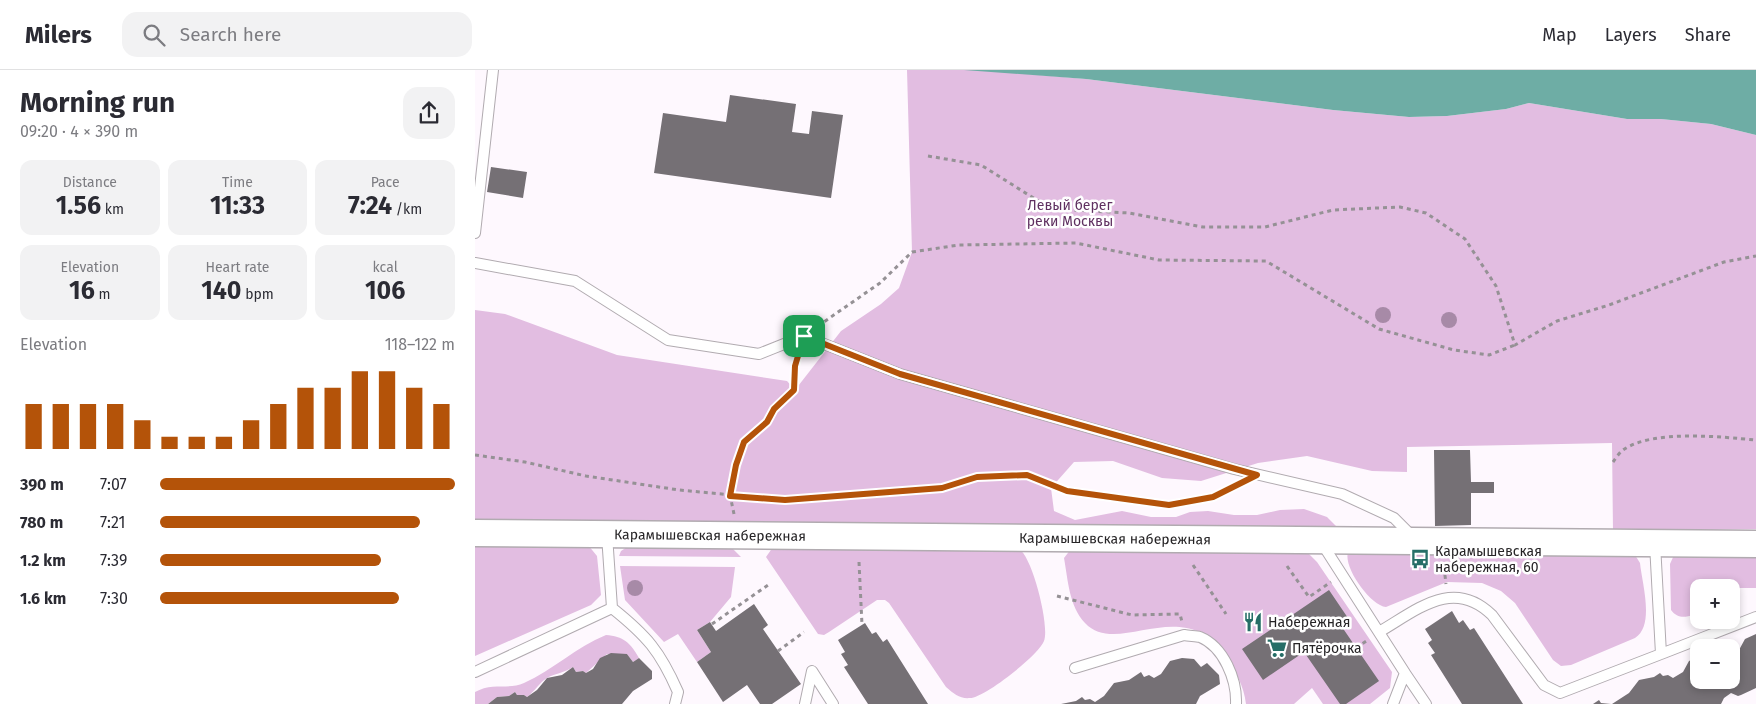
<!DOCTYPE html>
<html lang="en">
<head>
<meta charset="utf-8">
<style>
	body { margin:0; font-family:"Fira Sans",sans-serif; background:#f2f2f3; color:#2b2b33; height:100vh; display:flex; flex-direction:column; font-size:19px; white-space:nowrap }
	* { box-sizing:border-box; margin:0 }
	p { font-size:16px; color:#7c7c81 }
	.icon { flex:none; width:28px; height:28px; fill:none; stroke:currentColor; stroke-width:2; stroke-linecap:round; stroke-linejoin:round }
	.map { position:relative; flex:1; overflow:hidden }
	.drawer { display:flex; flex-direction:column; background:#fff; width:475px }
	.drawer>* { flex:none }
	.controls { position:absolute; left:1215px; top:509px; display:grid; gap:10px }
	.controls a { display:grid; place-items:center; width:50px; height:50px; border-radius:10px; background:#fff; box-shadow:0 2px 8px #0003; font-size:25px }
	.pin { position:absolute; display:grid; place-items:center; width:42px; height:42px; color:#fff; margin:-21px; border-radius:10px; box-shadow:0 2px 8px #0006 }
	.round { display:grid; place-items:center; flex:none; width:52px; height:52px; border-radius:15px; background:#f2f2f3 }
	.headline { display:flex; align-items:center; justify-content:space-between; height:85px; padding:0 20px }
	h1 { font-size:28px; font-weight:700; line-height:38px }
	.metrics { display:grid; grid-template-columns:repeat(3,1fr); gap:8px; height:85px; padding:5px 20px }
	.metrics div { display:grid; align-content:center; border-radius:12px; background:#f2f2f3; text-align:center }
	.metrics b { font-size:25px; font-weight:700 }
	.metrics small { font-size:14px; font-weight:400 }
	.metrics p { font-size:14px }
	.chart { height:140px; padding:10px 20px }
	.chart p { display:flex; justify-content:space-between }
	.chart svg { width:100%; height:90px; margin-top:5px; stroke:#b45309; stroke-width:6 }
	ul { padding:0 20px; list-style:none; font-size:16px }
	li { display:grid; grid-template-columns:80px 60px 1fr; align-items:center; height:38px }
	li i { height:12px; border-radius:6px; background:#b45309 }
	header { display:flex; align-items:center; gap:30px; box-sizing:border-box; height:70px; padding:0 25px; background:#fff; border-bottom:1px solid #e1e1e2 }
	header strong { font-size:24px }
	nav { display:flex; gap:28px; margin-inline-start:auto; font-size:18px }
	.search { width:350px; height:45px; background:#f2f2f3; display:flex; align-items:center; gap:12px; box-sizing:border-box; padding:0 18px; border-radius:15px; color:#7c7c81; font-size:19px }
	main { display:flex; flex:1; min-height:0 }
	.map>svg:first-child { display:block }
	.green { fill:#e2bde1 }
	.water { fill:#6eada5 }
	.building { fill:#757075 }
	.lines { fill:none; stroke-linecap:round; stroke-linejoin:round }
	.lane-casing { stroke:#b1abb0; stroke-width:12 }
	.secondary-casing { stroke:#b1abb0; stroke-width:29 }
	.path { stroke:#959195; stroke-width:3; stroke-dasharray:4 4; stroke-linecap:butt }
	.lane { stroke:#fff; stroke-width:10 }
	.secondary { stroke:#fff; stroke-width:26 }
	.tree { fill:#a78aa7 }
	.route-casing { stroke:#fff; stroke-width:10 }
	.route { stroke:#b45309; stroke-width:6 }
	.labels { text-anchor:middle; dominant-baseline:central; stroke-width:5; stroke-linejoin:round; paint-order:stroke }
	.park-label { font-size:14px; fill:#5f3060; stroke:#fff }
	.street-label { font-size:14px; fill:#262426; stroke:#fff }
	.poi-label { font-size:14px; fill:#262426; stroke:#fff; text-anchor:start }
</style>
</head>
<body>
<header>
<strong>Milers</strong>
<div class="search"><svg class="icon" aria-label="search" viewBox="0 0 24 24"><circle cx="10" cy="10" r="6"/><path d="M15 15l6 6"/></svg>Search here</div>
<nav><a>Map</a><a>Layers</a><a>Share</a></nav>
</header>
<main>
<section class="drawer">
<div class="headline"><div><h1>Morning run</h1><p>09:20 · 4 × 390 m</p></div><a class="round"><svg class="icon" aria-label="share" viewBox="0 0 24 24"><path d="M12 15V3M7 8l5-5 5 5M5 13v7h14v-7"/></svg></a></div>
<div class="metrics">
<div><p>Distance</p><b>1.56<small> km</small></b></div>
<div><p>Time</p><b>11:33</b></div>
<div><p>Pace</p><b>7:24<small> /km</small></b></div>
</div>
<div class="metrics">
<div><p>Elevation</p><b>16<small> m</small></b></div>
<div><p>Heart rate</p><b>140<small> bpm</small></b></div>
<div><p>kcal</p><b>106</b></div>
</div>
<div class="chart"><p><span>Elevation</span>118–122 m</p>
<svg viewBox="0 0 160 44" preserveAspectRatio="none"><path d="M5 44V22M15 44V22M25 44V22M35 44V22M45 44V30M55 44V38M65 44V38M75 44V38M85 44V30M95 44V22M105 44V14M115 44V14M125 44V6M135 44V6M145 44V14M155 44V22"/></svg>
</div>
<ul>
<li><b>390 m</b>7:07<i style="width:100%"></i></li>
<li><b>780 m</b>7:21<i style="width:88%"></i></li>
<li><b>1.2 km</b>7:39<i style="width:75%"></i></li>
<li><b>1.6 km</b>7:30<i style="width:81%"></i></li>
</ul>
</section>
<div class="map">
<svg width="1281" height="634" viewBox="0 0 1281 634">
	<rect width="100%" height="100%" fill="#fef8fe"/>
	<path class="green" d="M 432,0 L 507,0 L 611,9 L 858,40 L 934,47 L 972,46 L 1031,39 L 1054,33 L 1152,49 L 1186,49 L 1236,54 L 1281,65 L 1281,459 L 1138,461 L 1137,373 L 932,377 L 932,402 L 897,401 L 832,386 L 783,393 L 726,411 L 687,408 L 638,391 L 599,392 L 576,418 L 579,441 L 600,450 L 647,441 L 676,447 L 701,447 L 715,442 L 733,441 L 759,445 L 782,445 L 805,440 L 829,439 L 852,447 L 867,462 L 0,450 L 0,240 L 30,244 L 142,285 L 312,311 L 320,320 L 366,261 L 406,234 L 424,218 L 437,182 Z
		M 0,474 L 113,475 L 122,486 L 126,525 L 116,535 L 0,586 Z
		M 155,475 L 255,476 L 266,487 L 144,486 L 146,481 Z
		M 298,477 L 544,479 C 557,486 575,556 569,571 C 564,585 509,628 495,628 C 485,629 479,624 471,617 L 414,533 L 410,530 L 402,530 L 354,562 L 349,565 L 343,564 L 291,487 Z
		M 596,479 L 831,481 L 842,492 L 917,602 L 915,618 L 895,634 L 848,634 L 837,618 L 819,634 L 771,634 C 769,616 760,600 750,585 C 707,523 643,588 610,553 C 594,536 593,510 589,488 Z
		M 873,482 L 1160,485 L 1165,493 C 1167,513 1180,556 1160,568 L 1096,595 L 1086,596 L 1078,590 L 1040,533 L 1026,521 L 1007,513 L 972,512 L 911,537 C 895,535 868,497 873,482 Z
		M 1199,485 L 1281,486 L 1281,518 L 1223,518 L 1222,539 L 1218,545 C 1209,548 1202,548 1196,540 L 1195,494 Z
		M 145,496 L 260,497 L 256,527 L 235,552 L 222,560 L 236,582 L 222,592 L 203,564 L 189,572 L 150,530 Z
		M 131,565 C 148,566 156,573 164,588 L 158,592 L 152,584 L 132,584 L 111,603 L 108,601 L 101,602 L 98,597 C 89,603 81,603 72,608 C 65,612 60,621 52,627 L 49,625 L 42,625 L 40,622 L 34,626 L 22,627 L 13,634 L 0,634 L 0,622 C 17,612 34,620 49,613 C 78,600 101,577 131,565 Z"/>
	<path class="water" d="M 489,0 L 1281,0 L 1281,65 L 1236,54 L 1186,49 L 1152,49 L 1054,33 L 1031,39 L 972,46 L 934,47 L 858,40 L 611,9 Z"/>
	<path class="building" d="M 255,25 L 321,34 L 317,62 L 334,64 L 337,41 L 368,45 L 356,128 L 179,103 L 188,43 L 251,52 Z
		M 16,97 L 52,102 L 48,128 L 12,122 Z
		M 959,380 L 995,380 L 996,412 L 1019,412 L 1019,423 L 996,423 L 996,455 L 960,456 Z
		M 854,520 L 875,551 L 867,557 L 904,611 L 871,634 L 865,634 L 829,582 L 788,610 L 767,579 Z
		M 279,534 L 293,555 L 288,559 L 326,614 L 297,634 L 285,634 L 272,615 L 248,632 L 222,592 L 236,582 L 222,560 L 235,552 L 241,561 Z
		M 977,541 L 984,553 L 988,550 L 995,560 L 999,558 L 1048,634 L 987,634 L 956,585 L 960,583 L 953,573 L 957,570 L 950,559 Z
		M 390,553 L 397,564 L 401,562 L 408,572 L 412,569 L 453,634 L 393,634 L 369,597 L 373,595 L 366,584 L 370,582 L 363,570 Z
		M 1281,564 L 1281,618 L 1266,625 L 1263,626 L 1256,623 L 1249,628 L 1246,634 L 1137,634 L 1154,623 L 1164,610 L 1179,607 L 1185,603 L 1188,606 L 1193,605 L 1198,608 L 1208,602 L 1214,591 L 1224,586 L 1224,610 L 1256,610 L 1256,584 L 1264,580 L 1270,569 Z
		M 136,583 L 152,584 L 158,592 L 164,588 L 177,601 L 177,609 L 158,621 L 147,634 L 13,634 L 22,627 L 34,626 L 40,622 L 42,625 L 49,625 L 52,627 L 62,620 L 72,608 L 87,605 L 98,597 L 101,602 L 108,601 L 111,603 L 118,599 L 125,588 Z
		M 707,588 L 719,589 L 726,597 L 732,593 L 744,605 L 745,614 L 725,626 L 721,634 L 586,634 L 601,631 L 607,627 L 610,630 L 615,629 L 620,632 L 629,626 L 639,613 L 654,610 L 666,602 L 669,607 L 674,605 L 679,608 L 686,604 L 695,591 Z
		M 1124,630 L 1126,633 L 1136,634 L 1118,634 Z"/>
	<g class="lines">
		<defs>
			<path id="lane" d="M 0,163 L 18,0
				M 0,193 L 100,211 L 193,270 L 284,284 L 329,266 L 425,304 L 759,399 L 867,424 L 919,448 L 939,468
				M 132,465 L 137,538
				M 846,472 L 930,603 L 918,634
				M 904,562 C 942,540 978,507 1017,545 L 1069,615 L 1085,623 L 1186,584 L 1180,474
				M 1186,584 L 1281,547
				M 600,598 L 709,565 C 714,566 721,566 725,567 C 749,577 762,610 761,634
				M 0,602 L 137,538 C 172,566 185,581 203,622 L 200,634
				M 930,603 L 951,634
				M 330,634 L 337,601 L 358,634"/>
			<g id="secondary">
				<path id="s1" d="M 0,463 L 1281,474"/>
			</g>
		</defs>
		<use href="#lane" class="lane-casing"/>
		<use href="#secondary" class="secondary-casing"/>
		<path class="path" d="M 453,86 L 506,95 L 576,139 L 654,143 L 728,157 L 790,157 L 858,140 L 925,137 L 951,143 L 990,169 L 1021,216 L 1040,275 L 1082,251 L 1134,235 L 1249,192 L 1281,186
			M 343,256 L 405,213 L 437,182 L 484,175 L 601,173 L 684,190 L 791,191 L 904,259 L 979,280 L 1014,285 L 1040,275
			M 0,385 L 50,392 L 111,406 L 204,420 L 310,430 L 467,418 L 502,407 L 553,405 L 592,421 L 694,435 L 738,427 L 761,416
			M 1138,392 C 1141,388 1144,383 1148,380 C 1178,359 1246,367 1281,370
			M 259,444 L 255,425 L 261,395 L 269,372 L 292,352 L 299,339 L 319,320 L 320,296 L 324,284
			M 384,492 L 387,555
			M 718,495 L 751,544
			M 812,496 L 834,527 L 856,512
			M 969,497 L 971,514
			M 582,526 L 657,545 L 705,544 L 707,552
			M 237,554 L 296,513
			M 881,578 L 893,570
			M 303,581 L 329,562"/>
		<use href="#lane" class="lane"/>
		<use href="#secondary" class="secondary"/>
	</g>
	<g class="tree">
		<circle cx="908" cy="245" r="8"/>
		<circle cx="974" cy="250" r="8"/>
		<circle cx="160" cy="518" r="8"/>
	</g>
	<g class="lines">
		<defs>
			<path id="route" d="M 329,266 L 425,304 L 782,405 L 738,427 L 694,435 L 592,421 L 552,405 L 502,407 L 467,418 L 310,430 L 255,426 L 261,395 L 269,372 L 292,352 L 299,339 L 319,320 L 320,296 Z"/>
		</defs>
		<use href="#route" class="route-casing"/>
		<use href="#route" class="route"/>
	</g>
	<defs>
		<symbol id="bus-bare" viewBox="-9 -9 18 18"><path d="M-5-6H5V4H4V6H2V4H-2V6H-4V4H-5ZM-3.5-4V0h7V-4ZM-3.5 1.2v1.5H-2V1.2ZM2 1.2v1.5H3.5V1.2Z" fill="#266e67" stroke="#fff" stroke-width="2.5" paint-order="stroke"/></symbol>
		<symbol id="restaurant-bare" viewBox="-9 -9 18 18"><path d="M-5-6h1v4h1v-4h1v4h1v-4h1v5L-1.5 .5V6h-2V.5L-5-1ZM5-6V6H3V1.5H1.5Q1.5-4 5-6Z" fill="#266e67" stroke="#fff" stroke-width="2.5" paint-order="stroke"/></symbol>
		<symbol id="supermarket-bare" viewBox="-9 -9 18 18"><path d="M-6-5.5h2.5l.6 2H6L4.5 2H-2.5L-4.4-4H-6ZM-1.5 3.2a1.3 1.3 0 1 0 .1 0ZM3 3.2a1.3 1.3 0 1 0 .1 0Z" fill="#266e67" stroke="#fff" stroke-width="2.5" paint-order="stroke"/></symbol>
	</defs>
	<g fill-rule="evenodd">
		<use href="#bus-bare" x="931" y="475" width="28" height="28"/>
		<use href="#restaurant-bare" x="764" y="538" width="28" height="28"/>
		<use href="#supermarket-bare" x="788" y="564" width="28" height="28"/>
	</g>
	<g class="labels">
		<g class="park-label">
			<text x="595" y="135">Левый берег<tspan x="595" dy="16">реки Москвы</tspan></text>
		</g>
		<g class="street-label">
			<text stroke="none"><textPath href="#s1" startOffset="235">Карамышевская набережная</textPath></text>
			<text stroke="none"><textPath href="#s1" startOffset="640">Карамышевская набережная</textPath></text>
		</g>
		<g class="poi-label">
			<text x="960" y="481">Карамышевская<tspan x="960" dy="16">набережная, 60</tspan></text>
			<text x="793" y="552">Набережная</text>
			<text x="817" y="578">Пятёрочка</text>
		</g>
	</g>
</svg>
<div class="controls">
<a>+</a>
<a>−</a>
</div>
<div class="pin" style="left:329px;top:266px;background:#1e9e55"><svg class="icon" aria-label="arrive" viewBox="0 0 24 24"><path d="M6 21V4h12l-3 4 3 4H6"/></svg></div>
</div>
</main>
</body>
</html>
